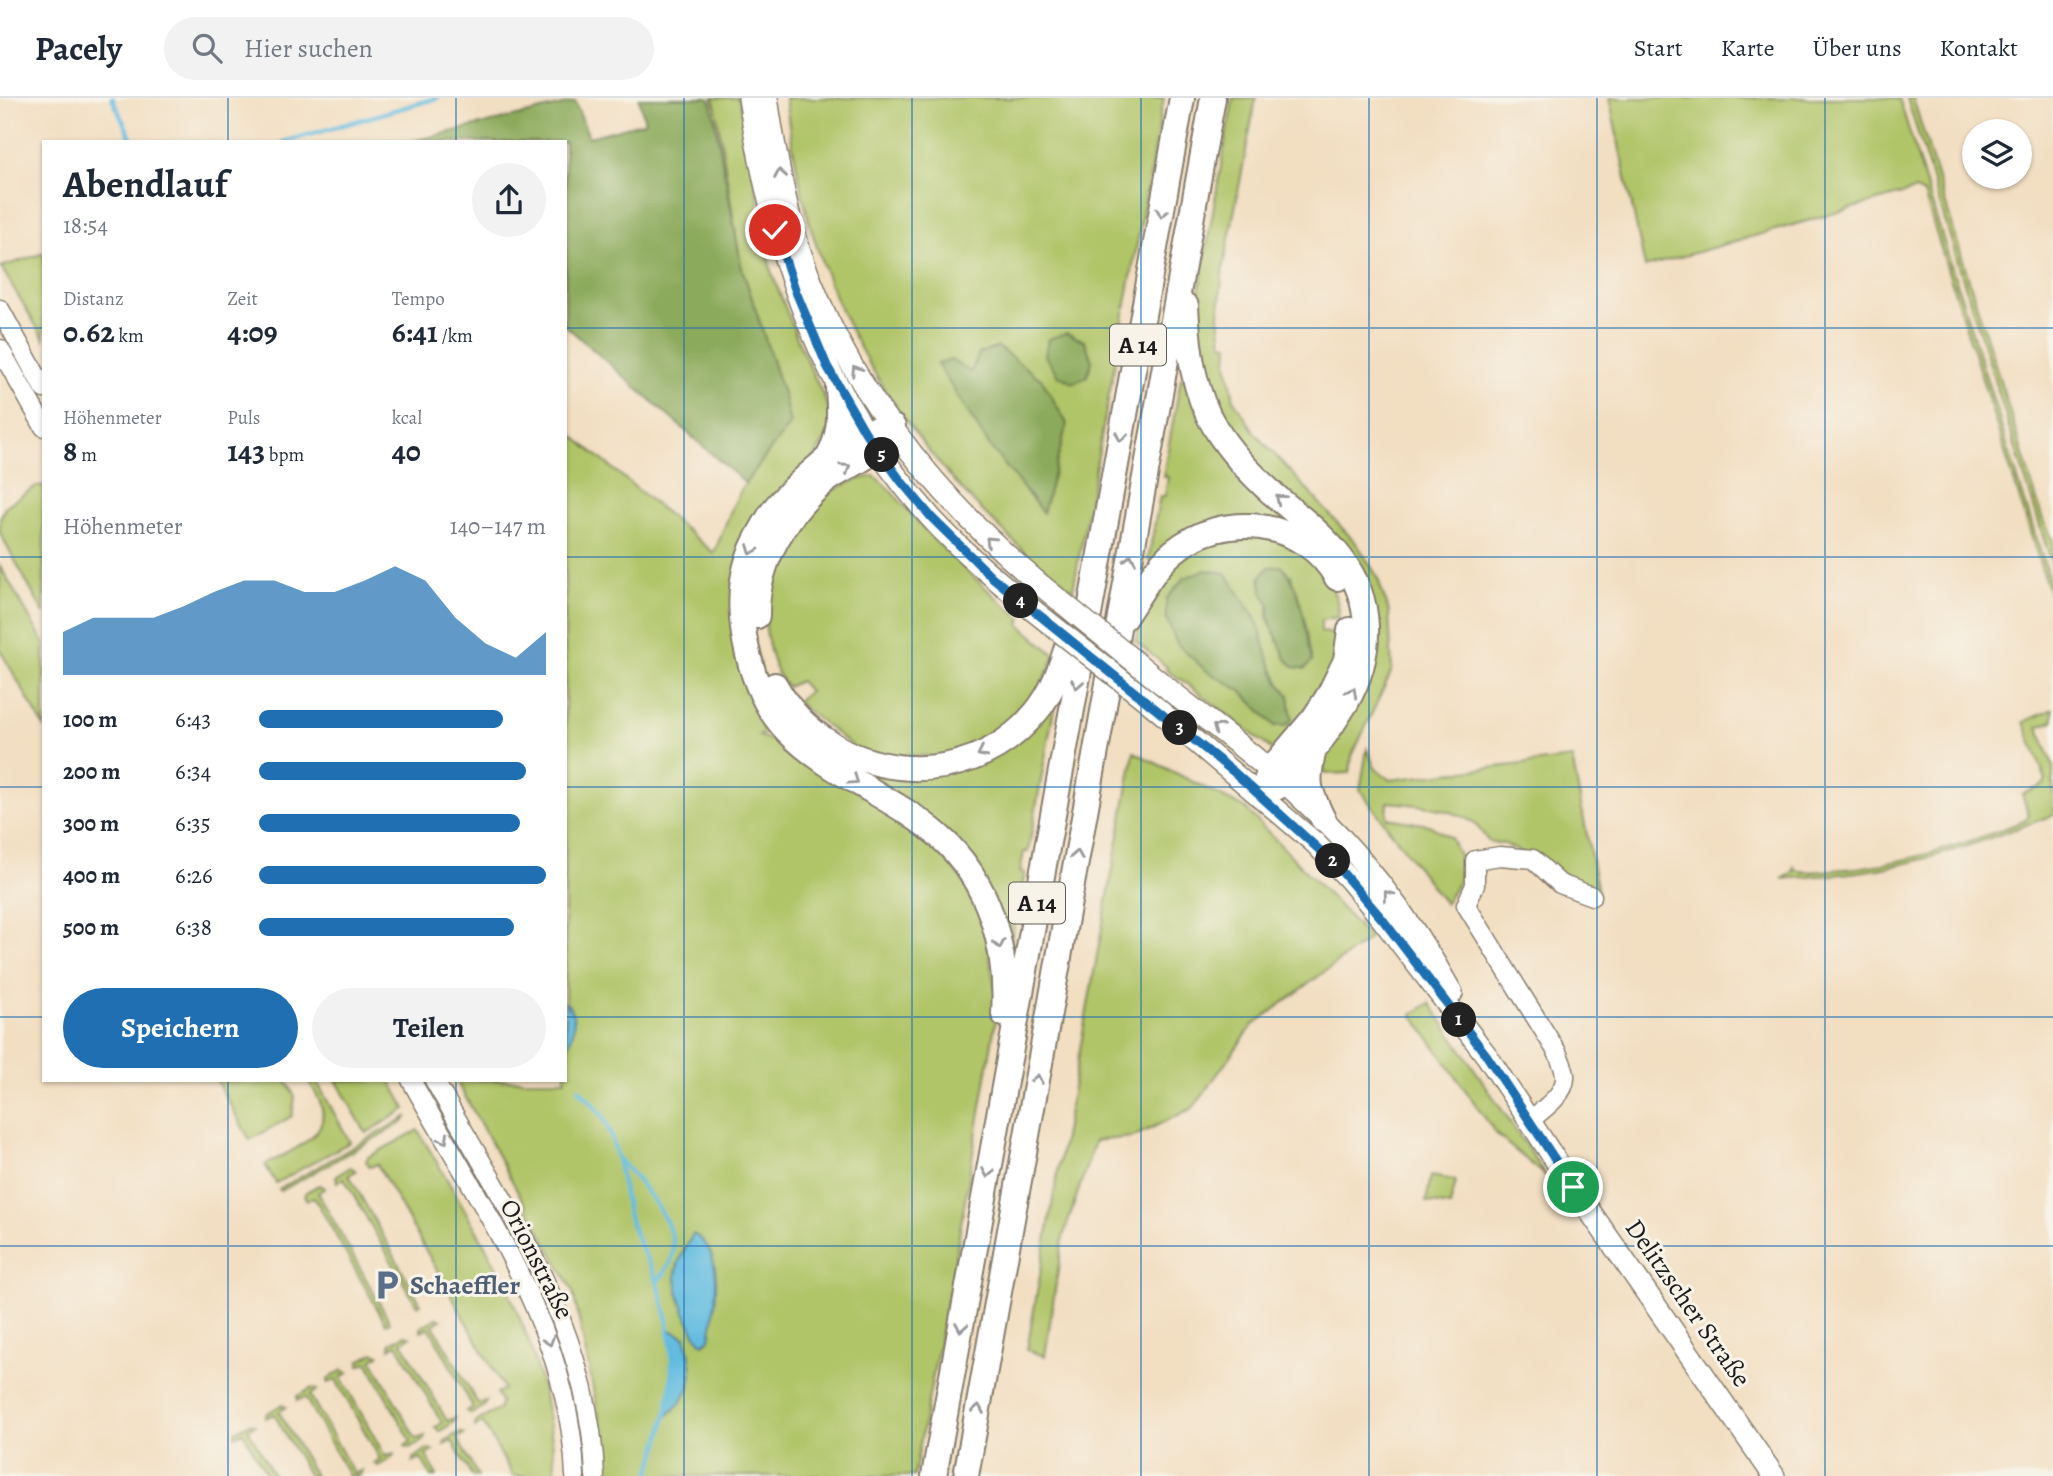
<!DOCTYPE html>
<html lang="de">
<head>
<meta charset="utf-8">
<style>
	body { margin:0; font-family:Alegreya,serif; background:#f2f2f3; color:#1f2937; height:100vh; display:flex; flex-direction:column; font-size:26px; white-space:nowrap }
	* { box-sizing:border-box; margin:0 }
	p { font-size:23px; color:#747a83 }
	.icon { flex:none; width:38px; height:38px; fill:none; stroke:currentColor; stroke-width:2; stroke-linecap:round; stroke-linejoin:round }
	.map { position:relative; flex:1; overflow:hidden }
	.sheet { position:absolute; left:42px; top:42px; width:525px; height:942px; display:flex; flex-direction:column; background:#fff; border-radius:0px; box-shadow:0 2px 5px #0004 }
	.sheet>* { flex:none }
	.fabs { position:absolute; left:1962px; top:21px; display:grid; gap:14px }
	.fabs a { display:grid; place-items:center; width:70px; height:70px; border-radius:50%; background:#fff; box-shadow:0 2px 5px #0004; font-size:35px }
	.pin { position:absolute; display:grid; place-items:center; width:60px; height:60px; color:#fff; margin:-30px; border:4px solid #fff; border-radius:50%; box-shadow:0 2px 7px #0007 }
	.km { position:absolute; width:35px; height:35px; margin:-18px; border-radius:50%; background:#222; color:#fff; font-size:19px; line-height:35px; text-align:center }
	.round { display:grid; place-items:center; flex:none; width:74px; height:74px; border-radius:37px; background:#f2f2f3 }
	.summary { display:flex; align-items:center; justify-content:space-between; height:119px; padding:0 21px }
	h1 { font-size:38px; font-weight:700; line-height:52px }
	.figures { display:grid; grid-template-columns:repeat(3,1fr); gap:10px; height:119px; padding:7px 21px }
	.figures div { display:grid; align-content:center }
	.figures b { font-size:30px; font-weight:700 }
	.figures small { font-size:19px; font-weight:400 }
	.figures p { font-size:19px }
	.chart { height:196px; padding:14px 21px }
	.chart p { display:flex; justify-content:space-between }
	.chart svg { width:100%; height:126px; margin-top:7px; fill:#1f6fb2; opacity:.7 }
	.action { display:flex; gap:14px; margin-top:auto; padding:14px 21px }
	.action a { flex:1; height:80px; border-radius:42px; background:#1f6fb2; color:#fff; font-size:28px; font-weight:700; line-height:80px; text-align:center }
	.action a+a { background:#f2f2f3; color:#1f2937 }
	ul { padding:0 21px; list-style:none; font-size:23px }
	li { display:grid; grid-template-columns:112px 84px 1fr; align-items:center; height:52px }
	li i { height:18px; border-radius:9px; background:#1f6fb2 }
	header { display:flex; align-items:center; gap:42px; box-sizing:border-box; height:98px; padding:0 35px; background:#fff; border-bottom:2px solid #e0e1e3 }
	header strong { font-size:33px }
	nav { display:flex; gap:38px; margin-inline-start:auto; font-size:24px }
	.search { width:490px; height:63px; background:#f2f2f3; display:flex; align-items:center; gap:18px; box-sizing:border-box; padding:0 24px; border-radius:38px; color:#747a83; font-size:26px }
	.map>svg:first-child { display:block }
	.green { fill:#b0c468; stroke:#667042; stroke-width:2; fill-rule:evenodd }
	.forest { fill:#8caa5c; stroke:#54633c; stroke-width:2 }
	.water { fill:#62bce0; stroke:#3f6c7e; stroke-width:2 }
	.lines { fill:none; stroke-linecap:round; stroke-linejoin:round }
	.stream { stroke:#62bce0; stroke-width:4.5 }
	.minor-casing { stroke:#877d6e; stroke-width:21 }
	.major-casing { stroke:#877d6e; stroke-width:24 }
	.highway-casing { stroke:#877d6e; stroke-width:28 }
	.minor { stroke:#fff; stroke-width:18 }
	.major { stroke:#fff; stroke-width:21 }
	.highway { stroke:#fff; stroke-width:24 }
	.major-bridge-casing { stroke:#877d6e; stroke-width:24; stroke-linecap:butt }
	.major-bridge { stroke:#fff; stroke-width:21 }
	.oneway { stroke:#999 }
	.route-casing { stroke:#fff; stroke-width:14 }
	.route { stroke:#1f6fb2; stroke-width:9 }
	.grid { fill:none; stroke:#1f6fb2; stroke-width:2; stroke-opacity:0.55 }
	.labels { text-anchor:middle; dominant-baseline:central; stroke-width:6; stroke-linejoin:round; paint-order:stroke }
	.shield { fill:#f7f3e8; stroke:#5e5c59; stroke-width:2 }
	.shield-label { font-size:24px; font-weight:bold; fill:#1c1c1c }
	.street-label { font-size:26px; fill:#1c1c1c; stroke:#f7f3e8 }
	.service-label { font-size:26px; font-weight:bold; fill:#4e5e75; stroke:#f7f3e8; text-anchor:start }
</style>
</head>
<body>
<header>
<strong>Pacely</strong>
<div class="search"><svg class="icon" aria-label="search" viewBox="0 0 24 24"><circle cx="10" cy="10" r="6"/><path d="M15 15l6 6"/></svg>Hier suchen</div>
<nav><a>Start</a><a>Karte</a><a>Über uns</a><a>Kontakt</a></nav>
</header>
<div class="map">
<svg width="2053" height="1378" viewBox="0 0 2053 1378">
	<rect width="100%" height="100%" fill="#f7f3e8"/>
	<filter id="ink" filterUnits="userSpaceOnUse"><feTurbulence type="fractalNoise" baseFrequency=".0143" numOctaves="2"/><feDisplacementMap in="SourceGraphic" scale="14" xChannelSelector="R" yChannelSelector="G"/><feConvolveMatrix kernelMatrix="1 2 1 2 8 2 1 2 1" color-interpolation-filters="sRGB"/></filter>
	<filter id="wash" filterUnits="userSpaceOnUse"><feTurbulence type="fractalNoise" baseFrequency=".00686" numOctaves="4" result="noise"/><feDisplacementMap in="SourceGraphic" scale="28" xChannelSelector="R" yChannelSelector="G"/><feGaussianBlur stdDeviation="1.57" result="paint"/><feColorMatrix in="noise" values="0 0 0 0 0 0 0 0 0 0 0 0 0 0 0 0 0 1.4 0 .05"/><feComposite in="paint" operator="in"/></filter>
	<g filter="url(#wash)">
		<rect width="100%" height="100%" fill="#f2dec1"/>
		<path class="green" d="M 712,0 L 739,0 L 771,173 L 802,252 L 829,310 L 832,329 L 739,489 L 776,628 L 759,638 L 781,645 L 803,656 L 932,744 L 982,807 L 998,909 L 955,1161 L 914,1378 L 604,1378 L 603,1339 L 573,1193 L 456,982 L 565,982 L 565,331 L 714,455 L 732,410 L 742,390 L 765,359 L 784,299 L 741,167 L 715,5 Z
			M 785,0 L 1164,0 L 1073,492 L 1048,472 L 1045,474 C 1019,447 991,423 965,395 C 912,338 858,259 830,186 C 806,126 794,63 785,0 ZM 938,266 L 971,274 L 1043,415 L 989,347 Z
			M 1233,0 L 1256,0 L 1222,178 L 1219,217 L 1222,245 L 1228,246 L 1227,265 L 1234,302 L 1255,335 L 1357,446 L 1377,478 L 1389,514 L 1392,572 L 1352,658 L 1350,675 L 1325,676 L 1322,662 L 1371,514 L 1216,324 L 1195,234 L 1197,204 Z
			M 1609,0 L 1899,0 L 2053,494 L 2053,507 L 1924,96 L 1916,92 L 1645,169 Z
			M 1907,0 L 1913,0 L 2043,422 L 2053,442 L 2053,470 Z
			M 44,155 L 44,241 L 1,169 Z
			M 1181,280 L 1186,281 L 1296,424 L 1262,423 L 1154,465 L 1148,462 L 1160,398 L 1165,398 L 1168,379 L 1163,378 Z
			M 874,378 C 896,394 911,418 930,437 C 959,467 990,495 1022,521 L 1019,526 L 1055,557 L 1030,613 L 960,659 L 862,656 L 797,604 L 809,593 L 800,583 L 787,589 C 777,579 775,570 771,556 C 760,518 766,499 780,463 C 783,454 786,441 792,433 C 811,406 840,382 874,378 Z
			M 44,387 L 44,516 L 0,435 L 0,420 L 6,408 L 35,389 Z
			M 1247,435 C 1261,439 1287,444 1299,452 C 1315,462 1344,500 1338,519 L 1321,522 L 1321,534 L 1337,536 L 1340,538 L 1330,582 L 1274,653 L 1189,587 L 1166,572 L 1167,569 L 1135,543 L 1156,484 L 1190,449 ZM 1291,477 L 1312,563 C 1295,551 1257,531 1271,504 C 1276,495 1285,486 1291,477 ZM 1269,562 L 1279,585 L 1289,597 L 1275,628 L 1241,592 L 1205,572 Z
			M 0,468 L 44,545 L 44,629 L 0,552 Z
			M 1055,605 L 1028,754 L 1024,754 L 1020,774 L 1025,775 L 1007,861 L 991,803 L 834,656 L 925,677 Z
			M 2053,611 L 2053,623 L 2038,629 L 2053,667 L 2053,717 C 2001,736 1949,757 1894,768 C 1857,776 1820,778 1782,781 L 1793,775 L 1794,769 L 1796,772 C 1807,776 1821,773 1833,772 C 1900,768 1964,747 2026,722 L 2029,717 L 2022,696 L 2042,688 L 2046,682 L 2024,624 Z
			M 1367,651 L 1375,670 L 1390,682 L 1572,660 L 1598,794 L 1584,791 L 1505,746 L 1489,744 C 1485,739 1480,731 1475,726 C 1454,710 1414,706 1388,704 L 1387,720 L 1429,727 L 1451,740 L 1461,762 L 1459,783 L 1445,806 L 1360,692 Z
			M 1134,654 L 1245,710 L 1370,840 L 1253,927 L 1193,1010 L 1133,1039 L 1095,1043 L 1063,1139 L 1045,1258 L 1027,1252 L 1060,1061 Z
			M 1430,905 L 1547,1079 L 1497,1037 L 1412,916 Z
			M 216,982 L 286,982 L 295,999 L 292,1018 L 250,1042 Z
			M 308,982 L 316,982 L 350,1044 L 276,1085 L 265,1067 C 287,1054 332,1039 321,1007 C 318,998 313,990 308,982 Z
			M 336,982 L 390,982 L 406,1011 L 366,1035 Z
			M 422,982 L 427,982 L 517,1141 L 513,1143 Z
			M 408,1018 L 402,1025 L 281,1093 L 279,1091 Z
			M 418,1032 C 457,1100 502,1168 528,1241 C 544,1286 552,1331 556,1378 L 513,1378 L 483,1325 L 475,1329 L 476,1324 L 499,1311 L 501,1304 L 497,1296 L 504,1291 L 377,1066 L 370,1069 L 366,1063 L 368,1059 Z
			M 351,1069 L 356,1073 L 349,1077 L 421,1206 L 417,1208 L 344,1080 L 337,1084 L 336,1078 Z
			M 1431,1078 L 1454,1082 L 1456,1084 L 1450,1108 L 1426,1104 Z
			M 319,1087 L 325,1090 L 318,1095 L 390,1224 L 386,1226 L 314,1099 L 307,1102 L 304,1098 L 306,1094 Z
			M 436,1220 L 441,1222 L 433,1227 L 478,1306 L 486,1303 L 484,1308 L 471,1316 L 466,1313 L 473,1309 L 429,1229 L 421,1233 L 421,1229 Z
			M 405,1237 L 410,1239 L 402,1244 L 447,1323 L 455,1320 L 453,1325 L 440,1333 L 435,1330 L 442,1325 L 397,1246 L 390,1250 L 390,1245 Z
			M 374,1255 L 379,1257 L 372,1262 L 416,1341 L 425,1338 L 423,1343 L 409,1350 L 405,1348 L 411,1343 L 367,1264 L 359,1268 L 359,1263 Z
			M 343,1272 L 348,1275 L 341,1279 L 385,1358 L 394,1356 L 392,1360 L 378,1368 L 374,1365 L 380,1361 L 336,1282 L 328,1285 L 328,1281 Z
			M 312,1290 L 317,1292 L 310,1297 L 354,1376 L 362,1372 L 360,1378 L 349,1378 L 305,1299 L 297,1303 L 297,1298 Z
			M 281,1307 L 286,1309 L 279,1314 L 315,1378 L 309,1378 L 274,1316 L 266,1320 L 266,1316 Z
			M 250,1325 L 255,1327 L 248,1331 L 274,1378 L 268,1378 L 243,1334 L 235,1338 L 235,1333 Z
			M 460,1334 L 464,1336 L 457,1340 L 478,1378 L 472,1378 L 452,1343 L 444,1347 L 445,1343 Z
			M 428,1351 L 433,1353 L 426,1357 L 437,1378 L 431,1378 L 421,1360 L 413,1364 L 414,1360 Z"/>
		<path class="forest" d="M 639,0 L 708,0 L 712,5 L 741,167 L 784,299 L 790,326 L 745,385 L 565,227 L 565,44 L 409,44 L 575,4 L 589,39 L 645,24 Z
			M 1066,235 L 1085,243 L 1092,263 L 1087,279 L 1073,285 L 1058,277 L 1045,258 L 1048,241 Z
			M 998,249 L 1042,282 L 1067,326 L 1043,415 L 989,347 L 937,266 L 951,262 L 971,274 L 979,255 Z
			M 1282,468 C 1302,488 1306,535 1312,563 L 1305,571 L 1294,569 L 1286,561 L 1272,529 L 1269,519 L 1270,507 L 1263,496 L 1260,479 L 1269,469 Z
			M 1205,472 L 1226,475 L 1257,523 L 1269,562 L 1279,585 L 1289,597 L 1292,622 L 1285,628 L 1275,628 L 1241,593 L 1205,572 L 1177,546 L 1166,520 L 1166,501 L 1184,480 Z"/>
		<path class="water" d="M 565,904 C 579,916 574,939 565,952 Z
			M 693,1136 C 727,1153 715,1210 710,1241 L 703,1246 C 691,1234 676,1196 676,1178 C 676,1164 687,1148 693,1136 Z
			M 670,1232 L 685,1239 C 696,1275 696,1292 667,1318 C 672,1290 676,1260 670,1232 Z"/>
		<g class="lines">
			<path class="stream" d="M 112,0 L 133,44
				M 284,44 L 437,0
				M 579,991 C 586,1000 597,1009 603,1019 C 619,1049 621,1090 630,1122 C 636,1145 651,1164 658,1186 C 682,1263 672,1303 649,1378
				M 617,1059 C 637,1082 681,1126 672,1160 C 669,1169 663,1176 657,1184"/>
		</g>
	</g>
	<g filter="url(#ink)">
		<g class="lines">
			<defs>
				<path id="minor" d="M 0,211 L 44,291
					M 0,251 L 44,329
					M 411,982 C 480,1108 570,1229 575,1378
					M 434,982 C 505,1106 590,1230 595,1378
					M 1530,1022 C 1543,1012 1567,995 1565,977 C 1564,969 1560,961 1557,954 L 1466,807 L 1475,787 L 1475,762 L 1500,758 L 1533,761 L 1560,786 L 1592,798"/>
				<path id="major" d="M 749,0 C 774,162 820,295 931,420 C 962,454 998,483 1034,513
					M 767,0 C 774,47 782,95 796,141 C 839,279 932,396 1042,488
					M 1161,585 C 1205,621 1252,655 1294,693 C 1358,751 1411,821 1452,895
					M 1155,609 L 1315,745 L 1350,782 L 1383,822 L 1487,958 L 1573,1089 L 1774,1378"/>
				<path id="highway" d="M 1186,208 C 1188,250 1193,295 1216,331 C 1231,355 1251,376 1272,395 C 1316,433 1364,465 1366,529 C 1367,556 1359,582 1346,605 C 1332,628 1305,668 1284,685 C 1278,690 1268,693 1261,697
					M 893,329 C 884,331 875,331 867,333 C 847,340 782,398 771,416 C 761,433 751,449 746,468 C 732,518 751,596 787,633 C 830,677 893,698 939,738 C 990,783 1008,851 1004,916
					M 828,360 C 841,336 840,317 838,290
					M 757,518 C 756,465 786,415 826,383 C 842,371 862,364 876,351 C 883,345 888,336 893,329
					M 1124,520 C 1139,498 1153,471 1173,454 C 1223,412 1304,421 1337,480
					M 775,587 C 828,683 965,701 1036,614 C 1057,589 1064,557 1074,527
					M 1314,651 C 1306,686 1308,690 1323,721
					M 1261,697 L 1270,672 L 1314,620 L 1329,597 L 1346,562 L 1350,532
					M 934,1378 L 1182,0
					M 966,1378 L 1213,0"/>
			</defs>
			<use href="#minor" class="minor-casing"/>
			<use href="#major" class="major-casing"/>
			<use href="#highway" class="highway-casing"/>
			<use href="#minor" class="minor"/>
			<use href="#major" class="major"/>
			<use href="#highway" class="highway"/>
			<defs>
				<path id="major-bridge" d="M 1042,488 L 1161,585
					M 1034,513 L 1155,609"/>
			</defs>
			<use href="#major-bridge" class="major-bridge-casing"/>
			<use href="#major-bridge" class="major-bridge"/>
		</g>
		<defs><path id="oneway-chevron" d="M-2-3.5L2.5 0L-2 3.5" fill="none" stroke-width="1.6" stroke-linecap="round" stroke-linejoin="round" transform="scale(1.75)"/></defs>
		<g class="oneway">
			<use href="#oneway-chevron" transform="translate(780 76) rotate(-100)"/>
			<use href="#oneway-chevron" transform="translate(1162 115) rotate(100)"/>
			<use href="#oneway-chevron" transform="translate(856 272) rotate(-123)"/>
			<use href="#oneway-chevron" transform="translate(1121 339) rotate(100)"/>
			<use href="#oneway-chevron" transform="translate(846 370) rotate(-33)"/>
			<use href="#oneway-chevron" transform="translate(1280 401) rotate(-140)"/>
			<use href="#oneway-chevron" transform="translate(990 443) rotate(-137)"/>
			<use href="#oneway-chevron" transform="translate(752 452) rotate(111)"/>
			<use href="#oneway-chevron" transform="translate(1130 461) rotate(-80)"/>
			<use href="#oneway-chevron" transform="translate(1077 586) rotate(100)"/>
			<use href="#oneway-chevron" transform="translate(1352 594) rotate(-62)"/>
			<use href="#oneway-chevron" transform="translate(1217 630) rotate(-142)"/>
			<use href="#oneway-chevron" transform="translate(982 655) rotate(154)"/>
			<use href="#oneway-chevron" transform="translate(854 682) rotate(34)"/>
			<use href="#oneway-chevron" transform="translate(1077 757) rotate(-80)"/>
			<use href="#oneway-chevron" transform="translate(1388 797) rotate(-128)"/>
			<use href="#oneway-chevron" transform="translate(999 846) rotate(79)"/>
			<use href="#oneway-chevron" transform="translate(1037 981) rotate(-80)"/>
			<use href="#oneway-chevron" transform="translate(444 1041) rotate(60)"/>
			<use href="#oneway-chevron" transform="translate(988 1075) rotate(100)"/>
			<use href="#oneway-chevron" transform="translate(961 1229) rotate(100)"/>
			<use href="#oneway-chevron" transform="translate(549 1243) rotate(71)"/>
			<use href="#oneway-chevron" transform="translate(978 1311) rotate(-80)"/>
		</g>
	</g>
	<g class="lines" filter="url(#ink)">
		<defs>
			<path id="route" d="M 775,132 L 796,194 L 827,268 L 865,334 L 901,383 L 932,420 L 992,479 L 1235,675 L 1336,767 L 1383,822 L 1487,958 L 1573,1089"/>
		</defs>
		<use href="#route" class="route-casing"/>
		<use href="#route" class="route"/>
	</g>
	<path class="grid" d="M 228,0 L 228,44M 456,0 L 456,44M 684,0 L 684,1378M 912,0 L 912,1378M 1141,0 L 1141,1378M 1369,0 L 1369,1378M 1597,0 L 1597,1378M 1825,0 L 1825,1378M 0,230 L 44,230M 565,230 L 2053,230M 0,459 L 44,459M 565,459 L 2053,459M 0,689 L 44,689M 565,689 L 2053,689M 0,919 L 44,919M 565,919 L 2053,919M 228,982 L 228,1378M 456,982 L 456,1378M 0,1148 L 2053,1148"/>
	<defs>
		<symbol id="parking-bare" viewBox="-9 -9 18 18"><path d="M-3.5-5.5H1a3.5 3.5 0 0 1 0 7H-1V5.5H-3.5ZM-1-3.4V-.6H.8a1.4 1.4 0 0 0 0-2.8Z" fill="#5c6f8a" stroke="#f7f3e8" stroke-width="2.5" paint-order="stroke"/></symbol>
	</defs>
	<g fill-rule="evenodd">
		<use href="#parking-bare" x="365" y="1165" width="44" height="44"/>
	</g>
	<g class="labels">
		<g class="shield">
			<rect x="1110" y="226.5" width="56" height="41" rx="5"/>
			<rect x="1009" y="784.5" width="56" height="41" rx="5"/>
		</g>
		<g class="shield-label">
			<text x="1138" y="247">A 14</text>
			<text x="1037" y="805">A 14</text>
		</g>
		<g class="street-label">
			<text transform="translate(537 1161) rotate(63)">Orionstraße</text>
			<text transform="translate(1688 1205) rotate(55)">Delitzscher Straße</text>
		</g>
		<g class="service-label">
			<text x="410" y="1187">Schaeffler</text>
		</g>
	</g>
</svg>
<div class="fabs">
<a><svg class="icon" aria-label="layers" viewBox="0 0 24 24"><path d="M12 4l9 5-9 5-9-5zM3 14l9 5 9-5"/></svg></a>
</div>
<div class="pin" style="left:1573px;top:1089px;background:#1e9e55"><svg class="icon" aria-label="arrive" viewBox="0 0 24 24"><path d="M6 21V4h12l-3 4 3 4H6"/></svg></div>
<div class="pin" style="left:775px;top:132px;background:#d93025"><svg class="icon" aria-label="check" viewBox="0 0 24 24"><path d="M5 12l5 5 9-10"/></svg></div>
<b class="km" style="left:1459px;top:922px">1</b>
<b class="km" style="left:1333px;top:763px">2</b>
<b class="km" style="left:1180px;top:630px">3</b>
<b class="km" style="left:1021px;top:503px">4</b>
<b class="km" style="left:882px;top:357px">5</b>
<section class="sheet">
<div class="summary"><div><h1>Abendlauf</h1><p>18:54</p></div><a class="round"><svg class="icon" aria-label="share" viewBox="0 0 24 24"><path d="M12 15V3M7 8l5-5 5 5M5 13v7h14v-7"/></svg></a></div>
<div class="figures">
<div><p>Distanz</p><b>0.62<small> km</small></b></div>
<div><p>Zeit</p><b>4:09</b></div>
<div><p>Tempo</p><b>6:41<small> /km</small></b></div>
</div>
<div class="figures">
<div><p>Höhenmeter</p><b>8<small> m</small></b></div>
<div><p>Puls</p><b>143<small> bpm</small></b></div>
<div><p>kcal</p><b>40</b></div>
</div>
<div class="chart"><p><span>Höhenmeter</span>140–147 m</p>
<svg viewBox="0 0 160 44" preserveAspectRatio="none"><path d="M0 44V29L10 24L20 24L30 24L40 20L50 15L60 11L70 11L80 15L90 15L100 11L110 6L120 11L130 24L140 33L150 38L160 29V44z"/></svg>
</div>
<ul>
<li><b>100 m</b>6:43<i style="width:85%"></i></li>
<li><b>200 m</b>6:34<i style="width:93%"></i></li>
<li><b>300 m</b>6:35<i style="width:91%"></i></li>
<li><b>400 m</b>6:26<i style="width:100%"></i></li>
<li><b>500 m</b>6:38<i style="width:89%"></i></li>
</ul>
<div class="action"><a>Speichern</a><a>Teilen</a></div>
</section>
</div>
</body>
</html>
